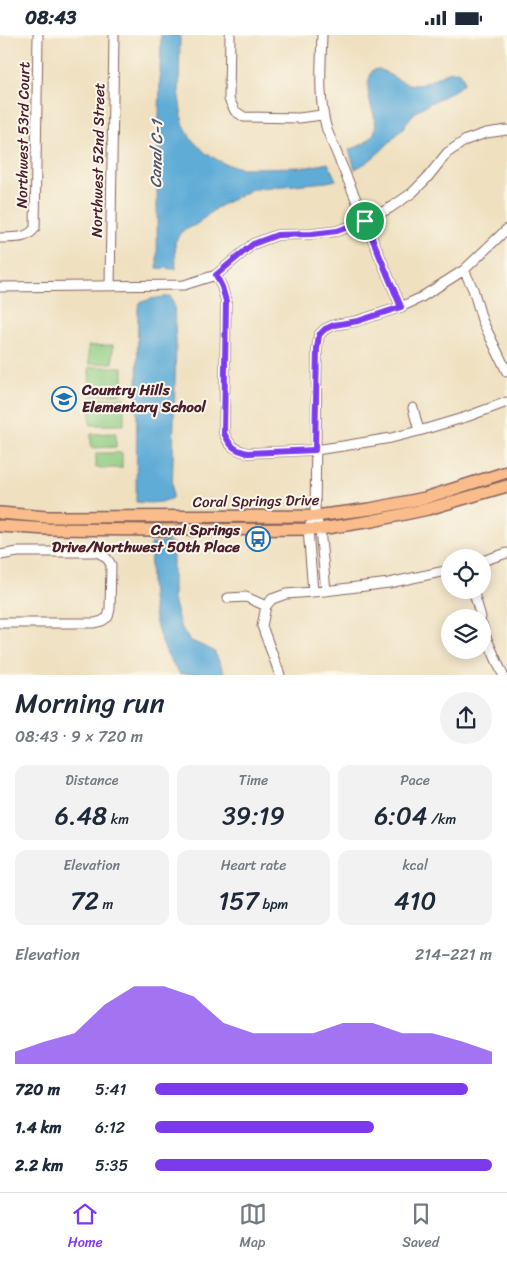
<!DOCTYPE html>
<html lang="en">
<head>
<meta charset="utf-8">
<style>
	body { margin:0; font-family:Sriracha,sans-serif; background:#f2f2f3; color:#1f2937; height:100vh; display:flex; flex-direction:column; font-size:19px; white-space:nowrap }
	* { box-sizing:border-box; margin:0 }
	p { font-size:16px; color:#747a83 }
	.icon { flex:none; width:28px; height:28px; fill:none; stroke:currentColor; stroke-width:2; stroke-linecap:round; stroke-linejoin:round }
	.map { position:relative; height:640px; overflow:hidden }
	.side { display:flex; flex-direction:column; background:#fff; flex:1 }
	.side>* { flex:none }
	.buttons { position:absolute; left:441px; top:514px; display:grid; gap:10px }
	.buttons a { display:grid; place-items:center; width:50px; height:50px; border-radius:50%; background:#fff; box-shadow:0 2px 12px #0003; font-size:25px }
	.pin { position:absolute; display:grid; place-items:center; width:42px; height:42px; color:#fff; margin:-21px; border:2px solid #fff; border-radius:50%; box-shadow:0 1px 5px #0007 }
	.round { display:grid; place-items:center; flex:none; width:52px; height:52px; border-radius:26px; background:#f2f2f3 }
	.overview { display:flex; align-items:center; justify-content:space-between; height:85px; padding:0 15px }
	h1 { font-size:28px; font-weight:600; line-height:38px }
	.stats { display:grid; grid-template-columns:repeat(3,1fr); gap:8px; height:85px; padding:5px 15px }
	.stats div { display:grid; align-content:center; border-radius:12px; background:#f2f2f3; text-align:center }
	.stats b { font-size:25px; font-weight:600 }
	.stats small { font-size:14px; font-weight:400 }
	.stats p { font-size:14px }
	.chart { height:140px; padding:10px 15px }
	.chart p { display:flex; justify-content:space-between }
	.chart svg { width:100%; height:90px; margin-top:5px; fill:#7c3aed; opacity:.7 }
	ul { padding:0 15px; list-style:none; font-size:16px }
	li { display:grid; grid-template-columns:80px 60px 1fr; align-items:center; height:38px }
	li i { height:12px; border-radius:6px; background:#7c3aed }
	.status { display:flex; justify-content:space-between; align-items:center; height:35px; padding:0 25px; background:#fff; direction:ltr }
	.status svg { height:14px; fill:currentColor }
	.menu { display:flex; justify-content:space-around; align-items:center; height:70px; border-top:1px solid #e0e1e3; background:#fff; font-size:14px; color:#747a83 }
	.menu a { display:grid; justify-items:center; gap:2px }
	.menu .active { color:#7c3aed }
	.map>svg:first-child { display:block }
	.green { fill:#8ecc82; stroke:#6c7656 }
	.water { fill:#5eacd7; stroke:#546681 }
	.lines { fill:none; stroke-linecap:round; stroke-linejoin:round }
	.minor-casing { stroke:#84635f; stroke-width:11 }
	.major-casing { stroke:#84635f; stroke-width:14 }
	.minor { stroke:#fff; stroke-width:9 }
	.major { stroke:#fabc8b; stroke-width:11 }
	.route-casing { stroke:#fff; stroke-width:10 }
	.route { stroke:#7c3aed; stroke-width:6 }
	.labels { text-anchor:middle; dominant-baseline:central; stroke-width:4; stroke-linejoin:round; paint-order:stroke }
	.street-label { font-size:15px; fill:#4a1f2b; stroke:#fbf7ec }
	.poi-label { font-size:15px; font-weight:bold; fill:#4a1f2b; stroke:#fbf7ec; text-anchor:start }
	.water-label { font-size:16px; font-style:italic; fill:#525770; stroke:#fbf7ec }
</style>
</head>
<body>
<div class="status"><b>08:43</b><svg viewBox="0 0 49 12"><path d="M0 12V9h3v3zM5 12V6h3v6zM10 12V3h3v9zM15 12V0h3v12zM26 1h20v11H26zM47 4h2v5h-2z"/></svg></div>
<div class="map">
<svg width="507" height="640" viewBox="0 0 507 640">
	<rect width="100%" height="100%" fill="#fbf7ec"/>
	<filter id="ink" filterUnits="userSpaceOnUse"><feTurbulence type="fractalNoise" baseFrequency=".02" numOctaves="2"/><feDisplacementMap in="SourceGraphic" scale="10" xChannelSelector="R" yChannelSelector="G"/><feConvolveMatrix kernelMatrix="1 2 1 2 8 2 1 2 1" color-interpolation-filters="sRGB"/></filter>
	<filter id="wash" filterUnits="userSpaceOnUse"><feTurbulence type="fractalNoise" baseFrequency=".0096" numOctaves="4" result="noise"/><feDisplacementMap in="SourceGraphic" scale="20" xChannelSelector="R" yChannelSelector="G"/><feGaussianBlur stdDeviation="1.12" result="paint"/><feColorMatrix in="noise" values="0 0 0 0 0 0 0 0 0 0 0 0 0 0 0 0 0 1.4 0 .05"/><feComposite in="paint" operator="in"/></filter>
	<g filter="url(#wash)">
		<rect width="100%" height="100%" fill="#efe0c0"/>
		<path class="green" d="M 113,310 L 113,328 L 89,329 L 88,311 Z
			M 89,332 L 123,332 L 123,359 L 90,360 Z
			M 90,363 L 124,363 L 124,390 L 90,390 Z
			M 116,398 L 116,412 L 91,413 L 91,399 Z
			M 96,418 L 122,418 L 122,433 L 96,433 Z"/>
		<path class="water" d="M 161,0 L 180,0 L 179,62 L 183,88 L 191,104 L 207,119 L 225,129 L 242,133 L 308,132 L 328,128 L 336,145 L 327,147 L 252,154 L 216,173 L 197,189 L 181,197 L 175,207 L 176,234 L 157,233 C 158,196 156,159 158,122 C 159,82 160,41 161,0 Z
			M 379,34 C 392,40 401,49 415,50 C 432,50 444,32 460,37 C 462,40 464,44 463,48 C 460,55 428,68 420,74 C 413,78 407,87 402,94 C 388,109 374,125 355,134 L 349,115 C 404,96 353,70 373,35 Z
			M 170,261 L 174,270 L 176,307 L 172,463 C 161,469 148,468 136,467 L 138,273 L 139,268 L 151,264 Z
			M 166,506 L 173,509 L 173,565 L 180,590 L 189,605 L 214,616 L 225,639 L 180,639 C 150,600 150,556 151,509 Z"/>
	</g>
	<g filter="url(#ink)">
		<g class="lines">
			<defs>
				<path id="minor" d="M 230,0 L 229,64 L 235,76 L 244,82 L 299,83 L 322,80
					M 322,0 C 321,32 318,64 327,95 L 401,272
					M 0,203 C 14,202 26,205 35,193 L 38,0
					M 464,235 L 473,254 L 482,285 L 507,337
					M 216,240 L 222,252 L 226,266 L 224,398 C 230,412 234,414 248,418 L 315,415 L 343,411 L 391,403 L 419,396
					M 110,251 L 114,0
					M 0,252 L 184,250 L 216,240 L 253,209 L 277,200 L 312,199 L 337,196 L 365,186 L 390,173 L 412,158 L 427,143 L 447,118 L 466,105 L 486,98 L 507,95
					M 413,373 L 419,396 L 466,382 L 507,367
					M 310,490 L 308,494 L 313,557
					M 0,520 L 18,517 L 95,517 C 103,519 107,522 111,530 L 110,574 L 108,582 L 102,586 L 94,588 L 0,588
					M 482,526 L 507,518
					M 473,555 L 481,582
					M 326,556 L 320,494 L 315,481 L 317,314 L 319,300 L 325,294 L 334,290 L 357,286 L 401,272 L 420,263 L 464,235 L 507,194
					M 228,563 L 246,562 L 266,571
					M 482,589 L 486,602 L 503,640
					M 280,640 L 262,591 L 266,571 L 272,564 L 286,559 L 325,556 L 389,548 L 450,535"/>
				<path id="major" d="M 0,478 L 47,482 L 315,481 L 370,474 L 425,463 L 507,437
					M 0,491 L 47,494 L 155,495 L 320,494 L 372,486 L 428,474 L 507,451"/>
			</defs>
			<use href="#minor" class="minor-casing"/>
			<use href="#major" class="major-casing"/>
			<use href="#minor" class="minor"/>
			<use href="#major" class="major"/>
		</g>
	</g>
	<g class="lines" filter="url(#ink)">
		<defs>
			<path id="route" d="M 365,186 L 401,272 L 358,286 L 334,290 L 325,294 L 319,300 L 317,314 L 315,415 L 248,418 C 234,415 230,411 224,398 L 226,266 L 222,252 L 216,240 L 253,209 L 277,200 L 312,199 L 337,196 Z"/>
		</defs>
		<use href="#route" class="route-casing"/>
		<use href="#route" class="route"/>
	</g>
	<defs>
		<symbol id="school-ring" viewBox="-11 -11 22 22"><circle r="9.5" fill="#fbf7ec" stroke="#1f6fb2" stroke-width="1.5"/><path d="M0-5L7-2L0 1L-7-2ZM-4 1L0 2.5L4 1V4Q0 6-4 4Z" fill="#1f6fb2"/></symbol>
		<symbol id="bus-ring" viewBox="-11 -11 22 22"><circle r="9.5" fill="#fbf7ec" stroke="#1f6fb2" stroke-width="1.5"/><path d="M-5-6H5V4H4V6H2V4H-2V6H-4V4H-5ZM-3.5-4V0h7V-4ZM-3.5 1.2v1.5H-2V1.2ZM2 1.2v1.5H3.5V1.2Z" fill="#1f6fb2"/></symbol>
	</defs>
	<g fill-rule="evenodd">
		<use href="#school-ring" x="50" y="350" width="28" height="28"/>
		<use href="#bus-ring" x="244" y="490" width="28" height="28"/>
	</g>
	<g class="labels">
		<g class="street-label">
			<text transform="translate(23 100) rotate(-89)">Northwest 53rd Court</text>
			<text transform="translate(98 125) rotate(-89)">Northwest 52nd Street</text>
			<text transform="translate(256 466) rotate(-1)">Coral Springs Drive</text>
		</g>
		<g class="poi-label">
			<text x="82" y="355">Country Hills<tspan x="82" dy="17">Elementary School</tspan></text>
			<text x="240" y="495" text-anchor="end">Coral Springs<tspan x="240" dy="17">Drive/Northwest 50th Place</tspan></text>
		</g>
		<g class="water-label">
			<text transform="translate(156 119) rotate(-89)">Canal C-1</text>
		</g>
	</g>
</svg>
<div class="buttons">
<a><svg class="icon" aria-label="locate" viewBox="0 0 24 24"><circle cx="12" cy="12" r="6"/><path d="M12 2v4M12 18v4M2 12h4M18 12h4"/></svg></a>
<a><svg class="icon" aria-label="layers" viewBox="0 0 24 24"><path d="M12 4l9 5-9 5-9-5zM3 14l9 5 9-5"/></svg></a>
</div>
<div class="pin" style="left:365px;top:186px;background:#1e9e55"><svg class="icon" aria-label="arrive" viewBox="0 0 24 24"><path d="M6 21V4h12l-3 4 3 4H6"/></svg></div>
</div>
<section class="side">
<div class="overview"><div><h1>Morning run</h1><p>08:43 · 9 × 720 m</p></div><a class="round"><svg class="icon" aria-label="share" viewBox="0 0 24 24"><path d="M12 15V3M7 8l5-5 5 5M5 13v7h14v-7"/></svg></a></div>
<div class="stats">
<div><p>Distance</p><b>6.48<small> km</small></b></div>
<div><p>Time</p><b>39:19</b></div>
<div><p>Pace</p><b>6:04<small> /km</small></b></div>
</div>
<div class="stats">
<div><p>Elevation</p><b>72<small> m</small></b></div>
<div><p>Heart rate</p><b>157<small> bpm</small></b></div>
<div><p>kcal</p><b>410</b></div>
</div>
<div class="chart"><p><span>Elevation</span>214–221 m</p>
<svg viewBox="0 0 160 44" preserveAspectRatio="none"><path d="M0 44V38L10 33L20 29L30 15L40 6L50 6L60 11L70 24L80 29L90 29L100 29L110 24L120 24L130 29L140 29L150 33L160 38V44z"/></svg>
</div>
<ul>
<li><b>720 m</b>5:41<i style="width:93%"></i></li>
<li><b>1.4 km</b>6:12<i style="width:65%"></i></li>
<li><b>2.2 km</b>5:35<i style="width:100%"></i></li>
</ul>
</section>
<nav class="menu">
<a class="active"><svg class="icon" aria-label="home" viewBox="0 0 24 24"><path d="M3 11l9-7 9 7M6 9v11h12V9"/></svg>Home</a>
<a><svg class="icon" aria-label="map" viewBox="0 0 24 24"><path d="M3 6l6-2 6 2 6-2v14l-6 2-6-2-6 2zM9 4v14M15 6v14"/></svg>Map</a>
<a><svg class="icon" aria-label="saved" viewBox="0 0 24 24"><path d="M7 4h10v16l-5-4-5 4z"/></svg>Saved</a>
</nav>
</body>
</html>
